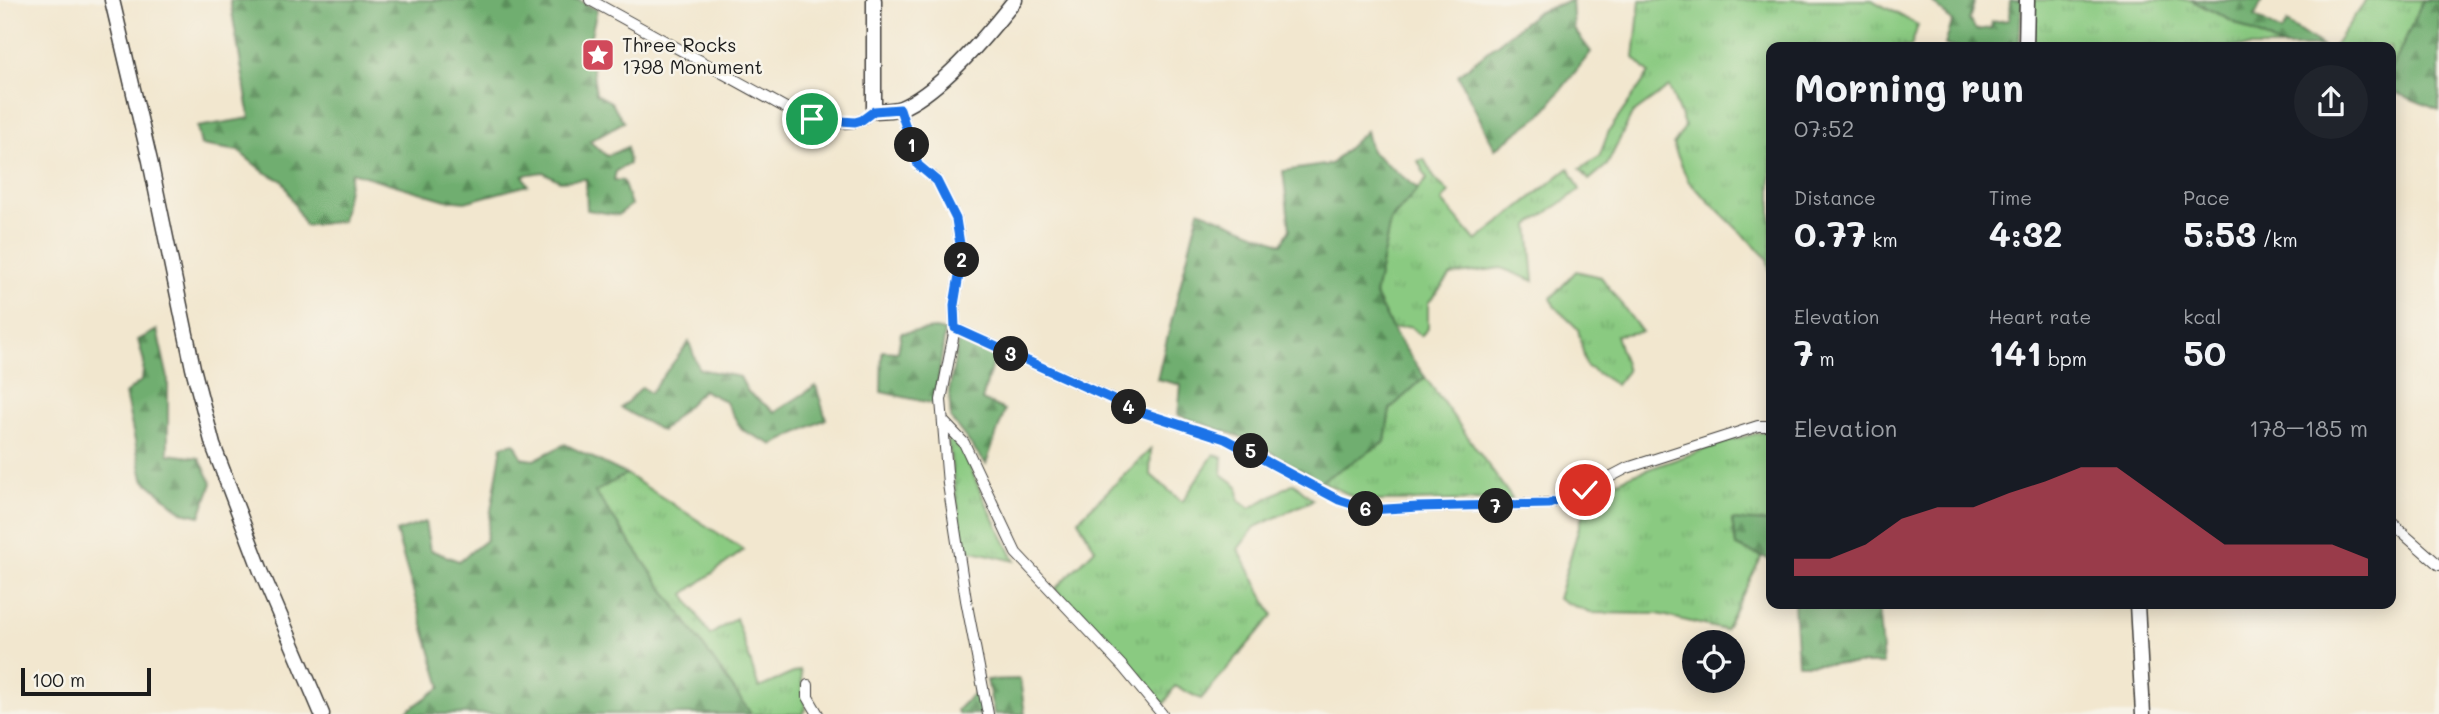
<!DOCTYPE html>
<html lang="en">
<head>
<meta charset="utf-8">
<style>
	body { margin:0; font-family:Mali,sans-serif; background:#20242c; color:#f1f3f6; height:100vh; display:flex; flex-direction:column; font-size:26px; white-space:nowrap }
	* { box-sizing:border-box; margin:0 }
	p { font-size:23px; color:#9ea1a6 }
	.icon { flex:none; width:38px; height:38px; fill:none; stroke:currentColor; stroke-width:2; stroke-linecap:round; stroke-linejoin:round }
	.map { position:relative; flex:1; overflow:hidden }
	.panel { position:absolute; left:1766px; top:42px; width:630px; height:567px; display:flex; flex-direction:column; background:#171b24; border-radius:14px; box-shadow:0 4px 18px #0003 }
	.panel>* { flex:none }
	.tools { position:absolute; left:1682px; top:630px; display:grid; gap:14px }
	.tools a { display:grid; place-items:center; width:63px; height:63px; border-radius:50%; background:#171b24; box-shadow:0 4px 18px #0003; font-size:35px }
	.scale { position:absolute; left:21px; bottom:18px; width:130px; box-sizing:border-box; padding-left:7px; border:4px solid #1c1c1c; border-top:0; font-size:19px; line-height:24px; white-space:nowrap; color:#1c1c1c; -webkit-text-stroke:5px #f7f3e8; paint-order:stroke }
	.pin { position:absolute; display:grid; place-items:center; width:60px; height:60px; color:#fff; margin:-30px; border:4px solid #fff; border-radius:50%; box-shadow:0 2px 7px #0007 }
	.km { position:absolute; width:35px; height:35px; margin:-18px; border-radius:50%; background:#222; color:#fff; font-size:19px; line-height:35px; text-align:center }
	.round { display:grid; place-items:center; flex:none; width:74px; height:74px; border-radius:37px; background:#20242c }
	.head { display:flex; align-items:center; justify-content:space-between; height:119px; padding:0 28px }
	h1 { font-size:38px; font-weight:700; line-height:52px }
	.stats { display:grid; grid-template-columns:repeat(3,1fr); gap:10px; height:119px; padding:7px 28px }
	.stats div { display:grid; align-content:center }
	.stats b { font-size:35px; font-weight:700 }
	.stats small { font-size:19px; font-weight:400 }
	.stats p { font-size:19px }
	.chart { height:196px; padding:14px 28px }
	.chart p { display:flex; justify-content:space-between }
	.chart svg { width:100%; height:126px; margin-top:7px; fill:#d1495b; opacity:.7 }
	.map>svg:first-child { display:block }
	.grass { fill:url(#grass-tufts); stroke:#53734e; stroke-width:2 }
	.forest { fill:url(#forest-firs); stroke:#466546; stroke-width:2 }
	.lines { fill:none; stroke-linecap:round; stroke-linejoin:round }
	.street-casing { stroke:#3c3a37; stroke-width:12 }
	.secondary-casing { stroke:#3c3a37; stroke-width:17 }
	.street { stroke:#fff; stroke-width:10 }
	.secondary { stroke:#fff; stroke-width:14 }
	.route-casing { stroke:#fff; stroke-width:14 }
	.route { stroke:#1a73e8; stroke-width:9 }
	.labels { text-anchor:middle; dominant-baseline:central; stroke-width:5; stroke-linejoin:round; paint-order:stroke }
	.poi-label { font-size:19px; fill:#1c1c1c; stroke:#f7f3e8; text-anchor:start }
</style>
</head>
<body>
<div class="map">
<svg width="2439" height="714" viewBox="0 0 2439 714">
	<defs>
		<pattern id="grass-tufts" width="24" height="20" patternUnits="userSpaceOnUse" patternTransform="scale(1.75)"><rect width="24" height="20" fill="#8aca81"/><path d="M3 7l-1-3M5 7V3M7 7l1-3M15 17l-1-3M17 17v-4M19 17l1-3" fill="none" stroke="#76ad6f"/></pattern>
		<pattern id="forest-firs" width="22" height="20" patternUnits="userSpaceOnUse" patternTransform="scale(1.75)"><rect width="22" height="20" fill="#6fae6f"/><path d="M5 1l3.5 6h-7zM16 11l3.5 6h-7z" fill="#5a8d5a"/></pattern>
	</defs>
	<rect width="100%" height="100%" fill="#f7f3e8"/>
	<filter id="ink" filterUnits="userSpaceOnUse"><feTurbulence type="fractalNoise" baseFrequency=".0143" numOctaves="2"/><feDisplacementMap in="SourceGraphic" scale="14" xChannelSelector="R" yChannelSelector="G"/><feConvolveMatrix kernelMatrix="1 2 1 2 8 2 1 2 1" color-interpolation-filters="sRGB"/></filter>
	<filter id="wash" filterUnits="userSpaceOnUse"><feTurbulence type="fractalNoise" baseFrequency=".00686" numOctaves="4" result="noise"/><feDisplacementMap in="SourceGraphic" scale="28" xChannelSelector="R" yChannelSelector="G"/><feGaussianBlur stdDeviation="1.57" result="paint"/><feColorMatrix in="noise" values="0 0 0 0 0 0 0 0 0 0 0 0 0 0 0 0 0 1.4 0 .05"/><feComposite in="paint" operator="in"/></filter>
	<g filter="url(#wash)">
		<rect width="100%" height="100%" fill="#f2e7cf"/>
		<path class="grass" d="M 1640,0 L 1872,0 L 1918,25 L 1911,47 L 1771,47 L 1771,277 L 1767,258 L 1688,181 L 1673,145 L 1685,127 L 1669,87 L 1632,114 L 1607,165 L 1589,180 L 1580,169 L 1599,157 L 1609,131 L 1649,73 L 1634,58 Z
			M 2032,0 L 2191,0 L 2282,47 L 2031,47 Z
			M 2366,0 L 2423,0 L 2391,71 L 2390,47 L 2333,47 Z
			M 1424,159 L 1435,179 L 1449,192 L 1442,201 L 1476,241 L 1569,168 L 1580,190 L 1529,225 L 1534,281 L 1501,268 L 1451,275 L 1428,303 L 1428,328 L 1421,336 L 1410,326 L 1392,329 L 1375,295 L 1390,221 L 1427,179 L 1418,161 Z
			M 1576,271 L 1601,277 L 1642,332 L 1616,335 L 1627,371 L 1616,385 L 1586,366 L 1578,329 L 1554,306 L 1551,298 Z
			M 1425,377 L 1513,500 L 1362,501 L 1321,481 L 1385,442 L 1390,409 Z
			M 1771,430 L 1771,522 L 1732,521 L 1736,546 L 1762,556 L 1725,630 L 1658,614 L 1590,613 L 1558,599 L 1588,496 L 1629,476 L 1731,440 Z
			M 947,433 L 962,448 L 982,495 L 1015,561 L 964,549 Z
			M 1151,449 L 1150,474 L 1182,502 L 1214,454 L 1223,458 L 1222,474 L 1238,486 L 1239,501 L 1250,508 L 1294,483 L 1313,500 L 1255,527 L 1238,549 L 1273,615 L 1201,699 L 1175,686 L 1164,704 L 1055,589 L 1095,549 L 1078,520 Z
			M 626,474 L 744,550 L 684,594 L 710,635 L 736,618 L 759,688 L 800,670 L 806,710 L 802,714 L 751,714 L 594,492 Z"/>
		<path class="forest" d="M 230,0 L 579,0 L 597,10 L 589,43 L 596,94 L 611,102 L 624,122 L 589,141 L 607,156 L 627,147 L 629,164 L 616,171 L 614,180 L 623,181 L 631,205 L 618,215 L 587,210 L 586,179 L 560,181 L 543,172 L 523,175 L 528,185 L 465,202 L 446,200 L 351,172 L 342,221 L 305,226 L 283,181 L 264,172 L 238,151 L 201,145 L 197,127 L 250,118 Z
			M 1572,0 L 1574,29 L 1591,52 L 1541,115 L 1495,149 L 1458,75 L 1536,13 Z
			M 1931,0 L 1975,0 L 1969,20 L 1976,30 L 1991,28 L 1992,22 L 2009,20 L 2010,0 L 2022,0 L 2019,47 L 1950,47 L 1945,45 L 1952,22 Z
			M 2191,0 L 2260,0 L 2262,1 L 2255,16 L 2281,32 L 2287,23 L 2323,47 L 2282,47 Z
			M 2423,0 L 2439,0 L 2439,110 L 2391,91 L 2391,71 Z
			M 1366,131 L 1371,151 L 1418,189 L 1390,221 L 1375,295 L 1395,334 L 1425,377 L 1390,409 L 1385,442 L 1321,481 L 1250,440 L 1178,415 L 1181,385 L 1157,379 L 1199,210 L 1282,244 L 1290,229 L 1283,171 L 1331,164 Z
			M 935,329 L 945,331 L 935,404 L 881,392 L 882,351 L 898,352 L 901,333 Z
			M 157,330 L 168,378 L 168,454 L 199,458 L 212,483 L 200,516 L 182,512 L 143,479 L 125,394 L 142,380 L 144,362 L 138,340 Z
			M 959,336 L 996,350 L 982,400 L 1005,410 L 986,464 L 951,419 L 949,392 Z
			M 689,342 L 699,369 L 740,377 L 748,392 L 775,412 L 816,386 L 826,419 L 773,445 L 742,430 L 725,401 L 703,390 L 662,431 L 621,408 L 642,387 L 650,393 Z
			M 515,443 L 522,458 L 534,460 L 565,444 L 626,474 L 595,492 L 751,714 L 403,714 L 441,687 L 396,532 L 425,522 L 430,550 L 459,561 L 486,540 L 502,446 Z
			M 1732,520 L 1771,522 L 1771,560 L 1736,546 Z
			M 1794,604 L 1878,604 L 1883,664 L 1798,664 Z
			M 1020,679 L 1025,714 L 994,714 L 987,680 Z
			M 977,690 L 983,714 L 958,714 L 957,710 Z"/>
	</g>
	<g filter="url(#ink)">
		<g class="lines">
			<defs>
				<path id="street" d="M 590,0 L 795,113 C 811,119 842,127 859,121 C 865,119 870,114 874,111
					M 900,109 L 918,165 L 937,181 L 956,219 L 962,257 L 954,305 L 955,328 L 941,400 L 948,484 L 966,600 L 988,714
					M 955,328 L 1138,411 L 1225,439 L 1339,500 L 1370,510 L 1417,507 L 1549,504 L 1585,490 L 1627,468 L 1758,426 L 1771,426
					M 943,421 L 964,443 L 1016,553 L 1123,667 L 1162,714
					M 2390,522 L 2439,565
					M 808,685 L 808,697 L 818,714"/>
				<path id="secondary" d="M 112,0 L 150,161 L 193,368 L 213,445 L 261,571 L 322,714
					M 874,0 L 874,111 C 882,110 894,111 901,108 C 941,91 989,33 1015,0
					M 2026,47 L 2027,0
					M 2137,604 L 2143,714"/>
			</defs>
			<use href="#street" class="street-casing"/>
			<use href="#secondary" class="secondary-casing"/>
			<use href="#street" class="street"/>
			<use href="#secondary" class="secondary"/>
		</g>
	</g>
	<g class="lines" filter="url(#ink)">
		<defs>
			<path id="route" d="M 812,119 L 855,122 L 862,120 L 874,111 L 900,109 L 918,165 L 937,181 L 956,219 L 962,257 L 954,305 L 955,328 L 1138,411 L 1225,439 L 1339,500 L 1370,510 L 1418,507 L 1549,504 L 1585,490"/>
		</defs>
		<use href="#route" class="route-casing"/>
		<use href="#route" class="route"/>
	</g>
	<defs>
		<symbol id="sight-square" viewBox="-11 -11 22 22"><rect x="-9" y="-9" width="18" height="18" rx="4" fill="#d1495b" stroke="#f7f3e8"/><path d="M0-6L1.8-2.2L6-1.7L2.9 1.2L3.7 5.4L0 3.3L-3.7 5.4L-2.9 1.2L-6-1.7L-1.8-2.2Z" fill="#fff"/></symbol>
	</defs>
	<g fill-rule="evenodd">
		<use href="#sight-square" x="579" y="36" width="38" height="38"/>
	</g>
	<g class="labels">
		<g class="poi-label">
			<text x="622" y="44">Three Rocks<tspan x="622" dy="22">1798 Monument</tspan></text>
		</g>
	</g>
</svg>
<div class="tools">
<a><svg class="icon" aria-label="locate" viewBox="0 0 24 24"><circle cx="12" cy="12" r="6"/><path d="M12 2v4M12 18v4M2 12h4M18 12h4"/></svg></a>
</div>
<div class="scale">100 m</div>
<div class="pin" style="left:812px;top:119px;background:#1e9e55"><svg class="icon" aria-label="arrive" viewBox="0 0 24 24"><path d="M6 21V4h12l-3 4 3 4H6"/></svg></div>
<div class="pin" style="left:1585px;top:490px;background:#d93025"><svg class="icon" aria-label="check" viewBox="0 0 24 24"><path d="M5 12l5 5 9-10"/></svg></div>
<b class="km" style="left:912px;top:145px">1</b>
<b class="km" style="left:962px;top:260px">2</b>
<b class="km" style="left:1011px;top:354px">3</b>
<b class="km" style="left:1129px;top:407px">4</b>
<b class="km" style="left:1251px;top:451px">5</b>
<b class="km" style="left:1366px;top:509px">6</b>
<b class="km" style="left:1496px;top:506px">7</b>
<section class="panel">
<div class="head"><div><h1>Morning run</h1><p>07:52</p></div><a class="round"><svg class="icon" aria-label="share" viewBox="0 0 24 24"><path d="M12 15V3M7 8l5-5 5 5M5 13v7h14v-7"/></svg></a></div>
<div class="stats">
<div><p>Distance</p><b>0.77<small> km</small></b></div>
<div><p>Time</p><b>4:32</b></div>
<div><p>Pace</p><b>5:53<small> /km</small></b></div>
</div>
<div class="stats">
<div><p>Elevation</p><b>7<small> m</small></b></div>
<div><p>Heart rate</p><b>141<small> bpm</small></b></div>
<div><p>kcal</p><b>50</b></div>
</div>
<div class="chart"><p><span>Elevation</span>178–185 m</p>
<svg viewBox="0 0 160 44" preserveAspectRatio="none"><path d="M0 44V38L10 38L20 33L30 24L40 20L50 20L60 15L70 11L80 6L90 6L100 15L110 24L120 33L130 33L140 33L150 33L160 38V44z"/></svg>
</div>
</section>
</div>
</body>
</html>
